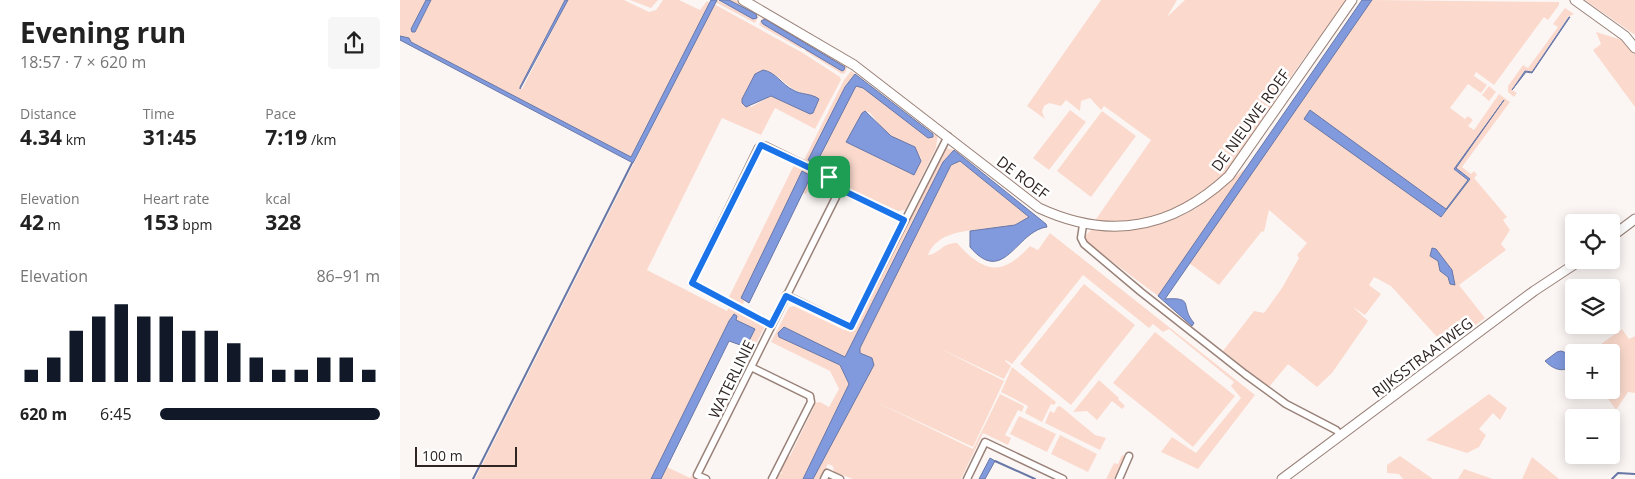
<!DOCTYPE html>
<html lang="en">
<head>
<meta charset="utf-8">
<style>
	body { margin:0; font-family:"Open Sans",sans-serif; background:#f6f6f6; color:#222; height:100vh; display:flex; flex-direction:column; font-size:19px; white-space:nowrap }
	* { box-sizing:border-box; margin:0 }
	p { font-size:16px; color:#767676 }
	.icon { flex:none; width:28px; height:28px; fill:none; stroke:currentColor; stroke-width:2; stroke-linecap:round; stroke-linejoin:round }
	.map { position:relative; flex:1; overflow:hidden }
	.panel { display:flex; flex-direction:column; background:#fff; width:400px }
	.panel>* { flex:none }
	.controls { position:absolute; left:1165px; top:214px; display:grid; gap:10px }
	.controls a { display:grid; place-items:center; width:55px; height:55px; border-radius:5px; background:#fff; box-shadow:0 2px 12px #0003; font-size:25px }
	.scale { position:absolute; left:15px; bottom:12px; width:102px; box-sizing:border-box; padding-left:5px; border:2px solid #2f2522; border-top:0; font-size:14px; line-height:18px; white-space:nowrap; color:#2f2522; -webkit-text-stroke:4px #fff; paint-order:stroke }
	.pin { position:absolute; display:grid; place-items:center; width:42px; height:42px; color:#fff; margin:-21px; border-radius:10px; box-shadow:0 2px 8px #0006 }
	.round { display:grid; place-items:center; flex:none; width:52px; height:52px; border-radius:5px; background:#f6f6f6 }
	.summary { display:flex; align-items:center; justify-content:space-between; height:85px; padding:0 20px }
	h1 { font-size:28px; font-weight:700; line-height:38px }
	.metrics { display:grid; grid-template-columns:repeat(3,1fr); gap:8px; height:85px; padding:5px 20px }
	.metrics div { display:grid; align-content:center }
	.metrics b { font-size:21px; font-weight:700 }
	.metrics small { font-size:14px; font-weight:400 }
	.metrics p { font-size:14px }
	.chart { height:140px; padding:10px 20px }
	.chart p { display:flex; justify-content:space-between }
	.chart svg { width:100%; height:90px; margin-top:5px; stroke:#111827; stroke-width:6 }
	ul { padding:0 20px; list-style:none; font-size:16px }
	li { display:grid; grid-template-columns:80px 60px 1fr; align-items:center; height:38px }
	li i { height:12px; border-radius:6px; background:#111827 }
	main { display:flex; flex:1; min-height:0 }
	.map>svg:first-child { display:block }
	.green { fill:#fbdacd; fill-rule:evenodd }
	.water { fill:#819ade; stroke:#6877a6 }
	.lines { fill:none; stroke-linecap:round; stroke-linejoin:round }
	.stream { stroke:#6877a6; stroke-width:2 }
	.minor-casing { stroke:#9a8279; stroke-width:9 }
	.tertiary-casing { stroke:#9a8279; stroke-width:11 }
	.minor { stroke:#fff; stroke-width:6 }
	.tertiary { stroke:#fff; stroke-width:9 }
	.route-casing { stroke:#fff; stroke-width:10 }
	.route { stroke:#1a73e8; stroke-width:6 }
	.labels { text-anchor:middle; dominant-baseline:central; stroke-width:5; stroke-linejoin:round; paint-order:stroke }
	.street-label { font-size:15px; fill:#2f2522; stroke:#fff }
</style>
</head>
<body>
<main>
<section class="panel">
<div class="summary"><div><h1>Evening run</h1><p>18:57 · 7 × 620 m</p></div><a class="round"><svg class="icon" aria-label="share" viewBox="0 0 24 24"><path d="M12 15V3M7 8l5-5 5 5M5 13v7h14v-7"/></svg></a></div>
<div class="metrics">
<div><p>Distance</p><b>4.34<small> km</small></b></div>
<div><p>Time</p><b>31:45</b></div>
<div><p>Pace</p><b>7:19<small> /km</small></b></div>
</div>
<div class="metrics">
<div><p>Elevation</p><b>42<small> m</small></b></div>
<div><p>Heart rate</p><b>153<small> bpm</small></b></div>
<div><p>kcal</p><b>328</b></div>
</div>
<div class="chart"><p><span>Elevation</span>86–91 m</p>
<svg viewBox="0 0 160 44" preserveAspectRatio="none"><path d="M5 44V38M15 44V32M25 44V19M35 44V12M45 44V6M55 44V12M65 44V12M75 44V19M85 44V19M95 44V25M105 44V32M115 44V38M125 44V38M135 44V32M145 44V32M155 44V38"/></svg>
</div>
<ul>
<li><b>620 m</b>6:45<i style="width:100%"></i></li>
</ul>
</section>
<div class="map">
<svg width="1235" height="479" viewBox="0 0 1235 479">
	<rect width="100%" height="100%" fill="#fbf6f4"/>
	<path class="green" d="M 0,0 L 26,0 L 11,29 L 15,32 L 31,0 L 165,0 L 120,87 L 122,89 L 168,0 L 224,0 L 249,12 L 256,10 L 263,0 L 279,0 L 300,10 L 307,1 L 310,3 L 231,157 L 11,42 L 8,38 L 0,36 Z
		M 230,0 L 258,0 L 251,8 Z
		M 317,0 L 353,19 L 357,17 L 356,14 L 329,0 L 336,0 L 360,13 L 355,23 L 315,2 Z
		M 701,0 L 777,0 L 767,17 L 785,0 L 947,0 C 923,33 898,65 876,99 C 862,120 850,143 835,163 C 801,210 749,224 694,222 L 751,140 L 704,106 L 701,110 L 690,98 L 681,101 L 680,111 L 666,100 L 661,106 L 649,103 L 644,106 L 642,112 L 645,119 L 627,106 Z
		M 972,0 L 1159,2 L 1159,5 L 1148,20 L 1144,17 L 1094,85 L 1076,72 L 1074,76 L 1087,85 L 1081,93 L 1068,84 L 1050,108 L 1065,119 L 1068,116 L 1073,120 L 1068,126 L 1074,130 L 1099,94 L 1110,102 L 1062,167 L 1071,174 L 1074,171 L 1077,175 L 1074,178 L 1107,217 L 1103,220 L 1110,230 L 1101,244 L 1106,250 L 1059,285 L 1085,318 L 1046,347 L 991,286 L 974,277 L 969,285 L 981,294 L 965,315 L 953,307 L 968,321 L 932,373 L 917,387 L 888,364 L 869,387 L 823,351 L 854,311 L 864,313 L 882,288 L 899,258 L 897,255 L 907,243 L 869,210 L 864,232 L 862,231 L 819,285 L 789,263 Z
		M 1185,0 L 1235,0 L 1235,35 Z
		M 314,4 L 403,53 L 440,77 L 441,80 L 415,129 L 375,108 L 361,135 L 322,118 L 247,270 L 327,311 L 329,307 L 363,324 L 365,326 L 352,352 L 345,348 L 354,328 L 329,321 L 251,479 L 75,479 ZM 363,70 C 378,72 386,88 400,92 L 412,114 L 371,96 L 351,107 L 342,99 Z
		M 1165,8 L 1174,14 L 1168,17 L 1132,72 L 1127,71 L 1112,90 L 1117,93 L 1114,97 L 1108,92 L 1108,86 L 1123,65 L 1128,68 L 1158,27 L 1153,24 Z
		M 363,16 L 407,39 L 405,43 L 365,19 L 361,20 L 363,24 L 403,46 L 401,49 L 359,25 Z
		M 1196,32 L 1235,44 L 1235,107 L 1193,50 L 1201,44 Z
		M 410,41 L 448,65 L 445,73 L 442,74 L 405,51 L 406,48 L 442,71 L 444,70 L 445,67 L 408,45 Z
		M 451,71 L 455,74 L 445,87 L 409,160 L 417,164 L 455,86 L 458,85 L 534,135 L 538,134 L 536,148 L 505,210 L 498,211 L 442,186 L 435,175 L 404,160 L 444,80 ZM 469,112 C 476,119 481,129 490,136 C 503,144 514,143 521,159 L 514,175 L 446,142 L 462,113 Z
		M 1089,86 L 1096,92 L 1089,101 L 1082,95 Z
		M 670,110 L 686,122 L 649,170 L 633,158 Z
		M 702,111 L 736,136 L 691,197 L 657,171 Z
		M 546,148 L 554,150 L 543,162 L 445,358 L 384,327 L 378,333 L 379,337 L 440,365 L 449,385 L 403,479 L 376,479 L 379,474 L 383,473 L 380,472 L 387,457 L 390,456 L 413,409 L 414,403 L 420,402 L 429,407 L 439,389 L 430,371 L 371,342 L 389,307 L 394,306 L 444,330 L 452,331 L 542,151 Z
		M 560,161 L 629,217 C 605,239 544,217 528,255 C 540,254 541,243 557,243 C 585,274 602,276 630,246 L 638,250 L 650,233 L 855,395 L 798,469 L 761,452 L 772,437 L 796,453 L 841,398 L 831,386 L 834,382 L 769,329 L 763,332 L 753,324 L 749,328 L 683,275 L 612,364 L 606,360 L 605,361 L 611,366 L 604,379 L 539,348 L 604,381 L 573,447 L 472,400 L 573,449 L 600,394 L 624,406 L 622,412 L 618,410 L 605,435 L 611,438 L 608,445 L 583,433 L 561,479 L 453,479 L 434,472 L 433,466 L 428,464 L 420,479 L 413,479 L 472,358 L 460,353 L 460,348 L 551,165 Z
		M 394,165 L 412,174 L 414,178 L 406,194 L 403,193 L 411,176 L 341,298 L 345,300 L 342,306 L 328,299 Z
		M 847,167 L 758,296 L 685,241 L 685,236 L 692,229 L 743,228 L 771,220 L 795,209 Z
		M 684,284 L 735,325 L 671,405 L 620,364 Z
		M 1222,329 L 1229,339 L 1235,336 L 1235,393 L 1228,392 L 1216,410 L 1202,390 L 1211,390 L 1211,352 L 1190,352 Z
		M 755,332 L 835,396 L 793,447 L 713,383 Z
		M 612,367 L 656,402 L 654,405 L 651,404 L 642,422 L 625,413 L 628,406 L 601,392 Z
		M 699,380 L 719,398 L 718,399 L 725,406 L 722,409 L 712,401 L 697,420 L 687,411 L 673,412 Z
		M 1089,394 L 1107,408 L 1100,420 L 1093,413 L 1079,429 L 1086,435 L 1079,447 L 1067,453 L 1026,440 Z
		M 660,406 L 695,435 L 706,438 L 700,450 L 645,423 L 650,411 L 654,413 L 657,407 Z
		M 619,416 L 656,434 L 647,452 L 610,434 Z
		M 660,435 L 697,454 L 688,472 L 651,454 Z
		M 722,455 L 725,456 L 714,479 L 706,479 L 714,463 L 718,464 Z
		M 1000,456 L 1033,479 L 1003,479 L 999,474 L 987,473 L 987,465 Z
		M 1132,457 L 1159,479 L 1122,479 Z
		M 267,467 L 290,478 L 291,476 L 298,479 L 261,479 Z
		M 1064,469 L 1093,479 L 1058,479 Z"/>
	<path class="water" d="M 26,0 L 31,0 L 15,32 L 12,32 L 11,29 Z
		M 165,0 L 168,0 L 120,89 L 120,87 Z
		M 311,0 L 317,0 L 233,163 L 0,40 L 0,36 L 9,38 L 11,42 L 231,157 Z
		M 319,0 L 329,0 L 356,14 L 357,18 L 353,19 Z
		M 962,0 L 972,0 L 765,299 C 796,297 779,306 794,323 L 792,326 L 758,296 Z
		M 1169,17 L 1170,17 L 1132,73 L 1126,72 L 1112,90 L 1125,71 L 1132,72 Z
		M 365,19 L 445,67 L 444,70 L 442,71 L 363,24 L 361,21 Z
		M 363,70 C 376,72 382,85 393,90 C 401,95 411,93 419,99 L 413,113 L 410,114 L 371,96 L 346,107 L 342,103 L 342,99 L 355,74 Z
		M 455,74 L 533,134 L 533,137 L 528,138 L 463,88 L 456,86 L 416,164 L 408,160 L 445,87 Z
		M 1104,100 L 1056,168 L 1070,179 L 1041,217 L 904,119 L 910,110 L 1046,209 L 1068,180 L 1054,169 Z
		M 465,111 L 491,136 L 515,147 L 521,161 L 514,175 L 446,142 L 462,113 Z
		M 554,150 L 646,224 L 647,227 C 616,231 604,287 570,247 L 570,231 L 615,225 L 629,217 L 560,161 L 551,165 L 460,348 L 460,353 L 472,358 L 474,365 L 413,479 L 403,479 L 449,384 L 440,365 L 379,337 L 378,333 L 384,327 L 445,357 L 543,162 Z
		M 402,171 L 411,176 L 349,303 L 341,298 Z
		M 1032,248 L 1036,249 L 1052,270 L 1055,285 L 1050,284 L 1048,277 L 1040,271 L 1038,261 L 1030,256 Z
		M 334,314 L 337,316 L 336,320 L 355,329 L 346,347 L 329,341 L 261,479 L 251,479 L 329,321 Z
		M 1161,351 C 1169,353 1173,359 1170,367 C 1161,373 1152,368 1145,361 L 1157,352 Z
		M 590,458 L 595,461 L 585,479 L 579,479 Z"/>
	<g class="lines">
		<path class="stream" d="M 595,461 L 635,479
			M 73,479 L 232,163
			M 1212,479 L 1218,473 L 1235,474"/>
		<defs>
			<path id="minor" d="M 683,225 L 681,238 L 684,244 L 741,292 L 845,374 L 886,404 L 936,430 L 941,435
				M 386,295 L 451,327 L 548,136
				M 371,325 L 292,283 L 358,148 L 361,145 L 366,146 L 429,177 L 436,182 L 440,189
				M 351,367 L 410,396 L 411,402 L 372,479
				M 306,479 L 297,475 L 440,189 L 504,220
				M 424,479 L 427,473 L 440,479
				M 567,479 L 585,442 L 663,479
				M 719,479 L 729,456"/>
			<path id="tertiary" d="M 343,0 L 454,65 L 639,208 C 710,241 772,229 829,176 L 952,0
				M 1175,0 L 1225,36 L 1235,48
				M 1211,237 L 1235,219
				M 882,479 L 1134,291 L 1181,260"/>
		</defs>
		<use href="#minor" class="minor-casing"/>
		<use href="#tertiary" class="tertiary-casing"/>
		<use href="#minor" class="minor"/>
		<use href="#tertiary" class="tertiary"/>
	</g>
	<g class="lines">
		<defs>
			<path id="route" d="M 361,145 L 429,177 L 436,182 L 440,189 L 504,220 L 451,327 L 386,296 L 371,325 L 292,283 Z"/>
		</defs>
		<use href="#route" class="route-casing"/>
		<use href="#route" class="route"/>
	</g>
	<g class="labels">
		<g class="street-label">
			<text transform="translate(850 120) rotate(-54)">DE NIEUWE ROEF</text>
			<text transform="translate(623 177) rotate(37)">DE ROEF</text>
			<text transform="translate(1022 357) rotate(-37)">RIJKSSTRAATWEG</text>
			<text transform="translate(331 379) rotate(-64)">WATERLINIE</text>
		</g>
	</g>
</svg>
<div class="controls">
<a><svg class="icon" aria-label="locate" viewBox="0 0 24 24"><circle cx="12" cy="12" r="6"/><path d="M12 2v4M12 18v4M2 12h4M18 12h4"/></svg></a>
<a><svg class="icon" aria-label="layers" viewBox="0 0 24 24"><path d="M12 4l9 5-9 5-9-5zM3 14l9 5 9-5"/></svg></a>
<a>+</a>
<a>−</a>
</div>
<div class="scale">100 m</div>
<div class="pin" style="left:429px;top:177px;background:#1e9e55"><svg class="icon" aria-label="arrive" viewBox="0 0 24 24"><path d="M6 21V4h12l-3 4 3 4H6"/></svg></div>
</div>
</main>
</body>
</html>
